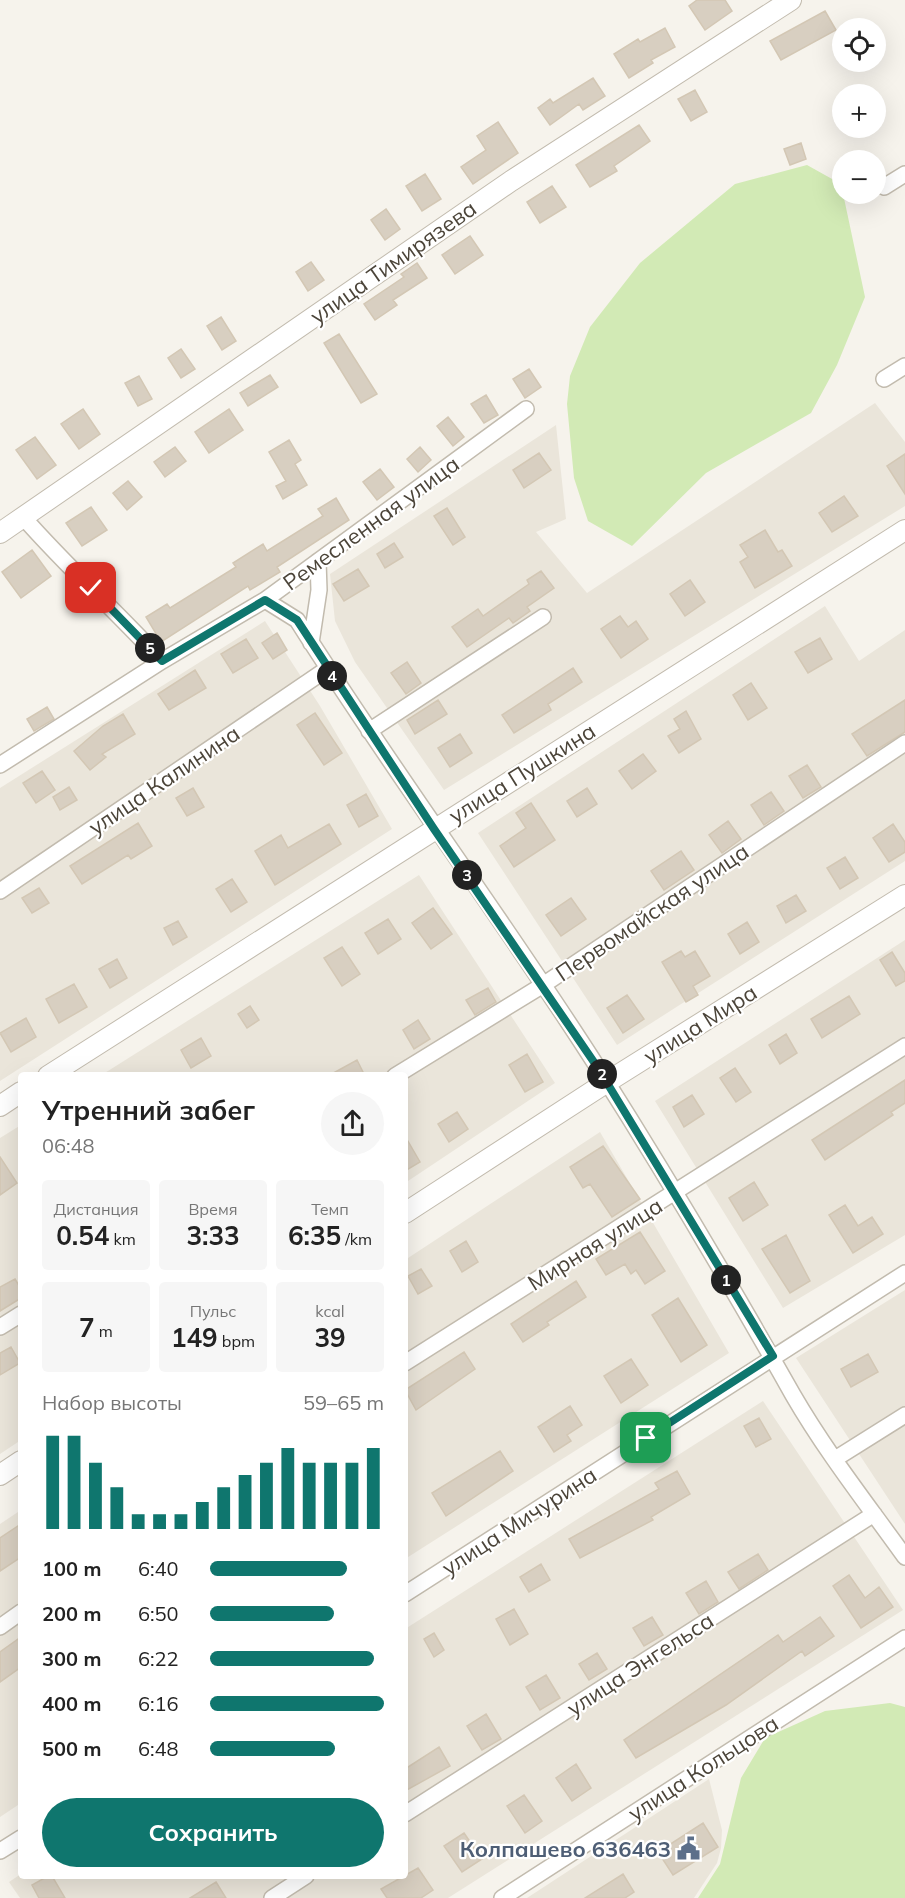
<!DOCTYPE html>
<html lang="ru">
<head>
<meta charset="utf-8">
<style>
	body { margin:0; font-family:Mulish,sans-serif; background:#f6f6f6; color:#222; height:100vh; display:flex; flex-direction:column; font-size:22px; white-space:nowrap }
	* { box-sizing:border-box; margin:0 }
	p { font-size:20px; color:#767676 }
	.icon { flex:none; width:33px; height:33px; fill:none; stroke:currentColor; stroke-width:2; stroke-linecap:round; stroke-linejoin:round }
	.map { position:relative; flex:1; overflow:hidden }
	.sheet { position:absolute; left:18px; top:1072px; width:390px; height:807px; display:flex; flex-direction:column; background:#fff; border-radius:6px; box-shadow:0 6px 24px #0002 }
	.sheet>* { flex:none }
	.controls { position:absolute; left:832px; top:18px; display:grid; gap:12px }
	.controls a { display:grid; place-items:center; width:54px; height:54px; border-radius:50%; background:#fff; box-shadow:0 6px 24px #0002; font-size:30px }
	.pin { position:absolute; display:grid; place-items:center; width:51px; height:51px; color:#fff; margin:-26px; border-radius:12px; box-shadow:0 3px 9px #0006 }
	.km { position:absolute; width:30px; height:30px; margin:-15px; border-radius:50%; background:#222; color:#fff; font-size:16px; line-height:30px; text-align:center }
	.round { display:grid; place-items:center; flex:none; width:63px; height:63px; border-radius:32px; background:#f6f6f6 }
	.overview { display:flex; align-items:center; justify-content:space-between; height:102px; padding:0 24px }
	h1 { font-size:27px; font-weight:700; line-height:45px }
	.figures { display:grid; grid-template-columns:repeat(3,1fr); gap:9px; height:102px; padding:6px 24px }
	.figures div { display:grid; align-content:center; border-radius:6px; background:#f6f6f6; text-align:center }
	.figures b { font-size:26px; font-weight:700 }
	.figures small { font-size:16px; font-weight:400 }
	.figures p { font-size:16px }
	.chart { height:168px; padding:12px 24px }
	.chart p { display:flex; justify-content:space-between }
	.chart svg { width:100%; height:108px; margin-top:6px; stroke:#0f766e; stroke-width:6 }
	.button { display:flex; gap:12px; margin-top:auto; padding:12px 24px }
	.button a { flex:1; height:69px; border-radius:36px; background:#0f766e; color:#fff; font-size:24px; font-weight:700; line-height:69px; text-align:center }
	ul { padding:0 24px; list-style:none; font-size:20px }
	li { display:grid; grid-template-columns:96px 72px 1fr; align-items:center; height:45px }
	li i { height:15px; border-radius:8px; background:#0f766e }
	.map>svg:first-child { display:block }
	.residential { fill:#eae5da }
	.green { fill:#d2eab5 }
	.building { fill:#d8cfc1; stroke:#d3c7b4; stroke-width:1.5 }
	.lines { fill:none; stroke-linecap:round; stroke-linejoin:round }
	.minor-casing { stroke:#c2bbae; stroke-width:18 }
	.tertiary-casing { stroke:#c2bbae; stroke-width:22 }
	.minor { stroke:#fff; stroke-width:15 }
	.tertiary { stroke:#fff; stroke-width:20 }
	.route-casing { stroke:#fff; stroke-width:12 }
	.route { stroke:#0f766e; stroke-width:8 }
	.labels { text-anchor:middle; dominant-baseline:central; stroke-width:4.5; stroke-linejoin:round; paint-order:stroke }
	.street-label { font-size:22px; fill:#4b4439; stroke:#fff }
	.service-label { font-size:22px; font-weight:bold; fill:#4e5e75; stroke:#fff; text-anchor:end }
</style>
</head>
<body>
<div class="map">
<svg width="905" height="1898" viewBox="0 0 905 1898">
	<rect width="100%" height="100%" fill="#f6f3ec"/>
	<path class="residential" d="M 875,403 L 905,442 L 905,506 L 444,790 L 355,662 L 335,621 L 330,574 L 556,425 L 566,519 L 536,532 L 587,593 Z
		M 825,606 L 859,661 L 905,630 L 905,861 L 617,1045 L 478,833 Z
		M 265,621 L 320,706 L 392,829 L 0,1081 L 0,788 Z
		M 419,875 L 555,1083 L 405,1183 L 405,1076 L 100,1076 Z
		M 905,940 L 905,1235 L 783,1308 L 655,1101 Z
		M 21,1125 L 21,1440 L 0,1454 L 0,1138 Z
		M 600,1132 L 729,1353 L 405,1559 L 405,1260 Z
		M 905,1290 L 905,1524 L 796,1358 Z
		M 763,1401 L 903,1610 L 448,1898 L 20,1898 L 9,1882 L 21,1874 L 21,1876 L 405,1876 L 405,1629 Z
		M 21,1510 L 21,1803 L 0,1817 L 0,1524 Z
		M 709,1779 L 722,1830 L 721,1848 L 717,1863 L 694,1898 L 527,1898 Z"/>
	<path class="green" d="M 807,165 L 841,184 L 865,297 L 837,365 L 811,413 L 706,473 L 632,546 L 588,521 L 574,478 L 567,404 L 570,376 L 590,327 L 640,263 L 735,184 Z
		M 890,1703 L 905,1707 L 905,1898 L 698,1898 L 720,1864 L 741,1778 L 765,1738 L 825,1711 Z"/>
	<path class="building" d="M 697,0 L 725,0 L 732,11 L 705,30 L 689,6 Z
		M 825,11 L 836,30 L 781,60 L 770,41 Z
		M 665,28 L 675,47 L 651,60 L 653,63 L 629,78 L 614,54 L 638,39 L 640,42 Z
		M 593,78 L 605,96 L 583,110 L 579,104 L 550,125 L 538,108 L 550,99 L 553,103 Z
		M 695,90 L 707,112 L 691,121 L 678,99 Z
		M 498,122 L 518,153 L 473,184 L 461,167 L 486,150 L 477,136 Z
		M 639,125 L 650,141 L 614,166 L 617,171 L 590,187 L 576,165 Z
		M 801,143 L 806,159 L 790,165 L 784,149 Z
		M 425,174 L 441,199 L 422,211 L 406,186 Z
		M 552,186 L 566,207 L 540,223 L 527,202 Z
		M 386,209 L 400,229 L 385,240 L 371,220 Z
		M 470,236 L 483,255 L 455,274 L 442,255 Z
		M 311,262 L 324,280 L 308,291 L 296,272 Z
		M 417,263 L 427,278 L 393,300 L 397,305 L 375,320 L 364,304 L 404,277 L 401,274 Z
		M 221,317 L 236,341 L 222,350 L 207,326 Z
		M 339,334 L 377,394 L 361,403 L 324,343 Z
		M 181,349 L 195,369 L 181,378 L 168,358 Z
		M 529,369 L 541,387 L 525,398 L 513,379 Z
		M 270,375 L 278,387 L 248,406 L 240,393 Z
		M 139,376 L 152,399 L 138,406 L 125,383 Z
		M 486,395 L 498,415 L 484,423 L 471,404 Z
		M 83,409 L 100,434 L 79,449 L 61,424 Z
		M 229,409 L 243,430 L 209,453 L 195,432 Z
		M 448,417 L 464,437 L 453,446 L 437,426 Z
		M 35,437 L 56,465 L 37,479 L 16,450 Z
		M 289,440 L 301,460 L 295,464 L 307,485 L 283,499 L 276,486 L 286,481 L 269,452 Z
		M 175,447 L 186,461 L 165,477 L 154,462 Z
		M 420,447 L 431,460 L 418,472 L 407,459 Z
		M 539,453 L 551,470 L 524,488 L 513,470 Z
		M 905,454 L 905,494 L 887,466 Z
		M 380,469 L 394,487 L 377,500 L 363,482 Z
		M 128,481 L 142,497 L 127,510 L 113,493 Z
		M 844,496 L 858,516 L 832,532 L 819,513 Z
		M 336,498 L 349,520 L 277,567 L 280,572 L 250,590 L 248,586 L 161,642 L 146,617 L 167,604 L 170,608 L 236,567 L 233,563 L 263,544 L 267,551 L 323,516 L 318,509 Z
		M 91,507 L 107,530 L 82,546 L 66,523 Z
		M 447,508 L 465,537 L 453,545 L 434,516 Z
		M 765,530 L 778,552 L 782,550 L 792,566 L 755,588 L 740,562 L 748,557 L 740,545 Z
		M 394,543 L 403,557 L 385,568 L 377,554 Z
		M 32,550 L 51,576 L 21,598 L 2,572 Z
		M 358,569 L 369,586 L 344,601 L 333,584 Z
		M 541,571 L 554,588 L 527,607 L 530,611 L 513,623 L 509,618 L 467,647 L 452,627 L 478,609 L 483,616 L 529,584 L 527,580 Z
		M 690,580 L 705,602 L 685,616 L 670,594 Z
		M 620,616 L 628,627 L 636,621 L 648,639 L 621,658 L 601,629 Z
		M 277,633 L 287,650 L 273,659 L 262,643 Z
		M 820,638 L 832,659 L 808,673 L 795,652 Z
		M 246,639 L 258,658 L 233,673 L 221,654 Z
		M 407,662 L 421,683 L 406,694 L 391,673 Z
		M 573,668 L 582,682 L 548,704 L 551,710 L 514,733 L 502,715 Z
		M 195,670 L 206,688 L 169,710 L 158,694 Z
		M 751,683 L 767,708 L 748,720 L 733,695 Z
		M 438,700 L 447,714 L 415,734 L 407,720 Z
		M 905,700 L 905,732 L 867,756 L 852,734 Z
		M 47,707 L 54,719 L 34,731 L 27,719 Z
		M 686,711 L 701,739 L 679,753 L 668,736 L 680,729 L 674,719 Z
		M 315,713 L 342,753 L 324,765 L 297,725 Z
		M 123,714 L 135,734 L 102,754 L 106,757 L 90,770 L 74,751 L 103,726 Z
		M 460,734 L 472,753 L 450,767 L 438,748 Z
		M 643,754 L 656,771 L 632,789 L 619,771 Z
		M 807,765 L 821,787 L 803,798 L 789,776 Z
		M 42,771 L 55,790 L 36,803 L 23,783 Z
		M 69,787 L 77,800 L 60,810 L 53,797 Z
		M 193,788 L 204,807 L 187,816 L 176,798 Z
		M 587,788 L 597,804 L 577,817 L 567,801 Z
		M 771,792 L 784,811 L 764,825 L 751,805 Z
		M 366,794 L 378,816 L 359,827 L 347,805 Z
		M 531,803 L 555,840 L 514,867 L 500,846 L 526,828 L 516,813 Z
		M 728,821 L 741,839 L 722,853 L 709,835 Z
		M 138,823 L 152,846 L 131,859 L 128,855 L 82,884 L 70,866 Z
		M 329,824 L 341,844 L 275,885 L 255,851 L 281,835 L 288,848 Z
		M 893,824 L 905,842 L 905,852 L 889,862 L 873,838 Z
		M 681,851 L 694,870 L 664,890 L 651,871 Z
		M 845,857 L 858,878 L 840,889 L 827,868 Z
		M 232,879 L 247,902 L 231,912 L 216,889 Z
		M 39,888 L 49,903 L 32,913 L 22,898 Z
		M 796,895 L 806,911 L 786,923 L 777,906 Z
		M 571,898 L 586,919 L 561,936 L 546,915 Z
		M 433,908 L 452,934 L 431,949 L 412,923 Z
		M 388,919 L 401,939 L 378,954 L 365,933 Z
		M 178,921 L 187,937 L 173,945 L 164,928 Z
		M 747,922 L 759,942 L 740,954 L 728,934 Z
		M 342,947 L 360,974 L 342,986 L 324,958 Z
		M 681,951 L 685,957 L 695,951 L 710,976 L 693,986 L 698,995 L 686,1002 L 662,962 Z
		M 892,952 L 905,973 L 905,981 L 896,986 L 880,960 Z
		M 117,959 L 127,978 L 110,988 L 99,969 Z
		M 74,984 L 87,1007 L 59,1023 L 46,999 Z
		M 488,988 L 496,1002 L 475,1015 L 466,1000 Z
		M 627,995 L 644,1019 L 623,1033 L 607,1008 Z
		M 849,996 L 860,1014 L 822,1038 L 811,1019 Z
		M 250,1006 L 259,1020 L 247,1028 L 238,1014 Z
		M 26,1018 L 36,1037 L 11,1052 L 0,1033 Z
		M 418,1020 L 430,1039 L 414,1049 L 403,1030 Z
		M 786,1034 L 797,1053 L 780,1064 L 769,1045 Z
		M 201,1038 L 211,1056 L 191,1068 L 181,1050 Z
		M 527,1054 L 543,1082 L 525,1092 L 509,1065 Z
		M 357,1060 L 365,1076 L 328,1076 Z
		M 735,1068 L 751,1092 L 736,1102 L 720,1078 Z
		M 905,1080 L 905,1103 L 891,1112 L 893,1115 L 825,1160 L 812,1140 Z
		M 692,1095 L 704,1114 L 684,1127 L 673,1107 Z
		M 457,1112 L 468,1129 L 449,1142 L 438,1124 Z
		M 405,1136 L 420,1162 L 405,1171 Z
		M 603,1146 L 640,1199 L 612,1217 L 590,1184 L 583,1188 L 570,1167 Z
		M 0,1157 L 17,1183 L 0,1195 Z
		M 754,1182 L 768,1205 L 743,1221 L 729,1198 Z
		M 845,1205 L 858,1226 L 872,1217 L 883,1234 L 853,1253 L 829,1215 Z
		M 640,1232 L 665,1271 L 645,1284 L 636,1270 L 631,1274 L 625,1264 L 606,1275 L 596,1259 Z
		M 786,1235 L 810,1281 L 790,1293 L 762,1249 Z
		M 466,1241 L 478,1262 L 462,1272 L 450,1251 Z
		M 421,1269 L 432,1286 L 418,1294 L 408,1276 Z
		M 15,1279 L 21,1289 L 21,1298 L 0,1311 L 0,1287 Z
		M 576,1281 L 586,1297 L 547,1322 L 549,1325 L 523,1342 L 511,1324 Z
		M 678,1298 L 707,1345 L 681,1362 L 652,1315 Z
		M 11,1347 L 20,1363 L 0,1375 L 0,1353 Z
		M 464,1352 L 475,1369 L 416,1410 L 405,1390 Z
		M 868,1354 L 878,1372 L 851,1387 L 841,1369 Z
		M 631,1359 L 648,1385 L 621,1403 L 604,1376 Z
		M 570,1406 L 582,1425 L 567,1435 L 571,1441 L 554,1452 L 538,1427 Z
		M 759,1418 L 771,1439 L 756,1447 L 744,1426 Z
		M 500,1451 L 513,1471 L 446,1516 L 432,1493 Z
		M 677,1471 L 690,1494 L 651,1517 L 653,1520 L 580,1558 L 569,1539 L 659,1489 L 655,1483 Z
		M 21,1524 L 21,1557 L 0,1571 L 0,1538 Z
		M 758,1554 L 768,1570 L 739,1589 L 728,1572 Z
		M 541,1564 L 550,1580 L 529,1592 L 520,1577 Z
		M 849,1575 L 865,1598 L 879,1587 L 893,1607 L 861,1628 L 833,1586 Z
		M 706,1581 L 718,1602 L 699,1614 L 686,1593 Z
		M 514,1609 L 528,1634 L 510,1645 L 496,1619 Z
		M 652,1617 L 663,1635 L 644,1646 L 633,1628 Z
		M 820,1617 L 834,1636 L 805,1656 L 802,1651 L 726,1705 L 636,1758 L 624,1740 L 778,1635 L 783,1642 Z
		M 434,1633 L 444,1650 L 434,1657 L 424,1639 Z
		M 21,1637 L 21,1667 L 0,1682 L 0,1652 Z
		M 597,1653 L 607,1669 L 589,1680 L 579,1664 Z
		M 546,1675 L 560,1698 L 540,1710 L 526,1687 Z
		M 486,1714 L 501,1739 L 482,1750 L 467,1726 Z
		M 439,1747 L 450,1766 L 405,1791 L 405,1769 Z
		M 576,1764 L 591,1788 L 572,1801 L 556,1778 Z
		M 524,1795 L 542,1821 L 525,1833 L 507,1806 Z
		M 703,1823 L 718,1847 L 673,1875 L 658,1852 Z
		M 464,1833 L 482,1859 L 462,1872 L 444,1846 Z
		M 418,1868 L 433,1890 L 421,1898 L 387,1898 L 381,1889 Z
		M 623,1874 L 634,1892 L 625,1898 L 585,1898 Z
		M 48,1876 L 52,1876 L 65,1898 L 39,1898 L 32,1885 Z
		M 216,1882 L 226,1898 L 190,1898 Z"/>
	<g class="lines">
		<defs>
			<path id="minor" d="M 884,187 L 905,174
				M 884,379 L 905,366
				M 24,518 C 68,568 117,612 162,661
				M 265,600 L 297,620 C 393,772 501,916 598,1068 C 666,1175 731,1285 793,1395 C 826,1452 867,1504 905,1557
				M 311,643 L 319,590 L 318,561
				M 369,731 L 543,617
				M 0,765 L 162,661 L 265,600 L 526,409
				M 0,891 L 327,669
				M 395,1076 L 543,985 L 905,743
				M 0,1327 L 21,1314
				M 405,1363 L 905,1046
				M 835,1459 L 905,1415
				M 405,1594 L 905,1273
				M 0,1627 L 21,1612
				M 405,1814 L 874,1514
				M 0,1851 L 21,1838
				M 272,1898 L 306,1876
				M 502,1898 L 905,1638"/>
			<path id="tertiary" d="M 0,533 L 511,181 L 791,0
				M 48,1076 L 905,530
				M 0,1106 L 21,1092
				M 405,1213 L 607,1082 L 905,895
				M 0,1475 L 21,1461"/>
		</defs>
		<use href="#minor" class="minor-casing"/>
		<use href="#tertiary" class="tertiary-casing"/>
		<use href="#minor" class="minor"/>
		<use href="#tertiary" class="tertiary"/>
	</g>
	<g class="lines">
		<defs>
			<path id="route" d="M 91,588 L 162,661 L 265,600 L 297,620 L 434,829 L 598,1068 L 773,1356 L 646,1438"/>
		</defs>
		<use href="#route" class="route-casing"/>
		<use href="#route" class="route"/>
	</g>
	<defs>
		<symbol id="civic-bare" viewBox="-9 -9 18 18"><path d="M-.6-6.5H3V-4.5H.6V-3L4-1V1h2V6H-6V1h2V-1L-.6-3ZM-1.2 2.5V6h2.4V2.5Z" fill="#5c6f8a" stroke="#fff" stroke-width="2.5" paint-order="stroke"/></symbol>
	</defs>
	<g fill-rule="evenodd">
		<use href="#civic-bare" x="672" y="1832" width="33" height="33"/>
	</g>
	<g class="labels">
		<g class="street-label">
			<text transform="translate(393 262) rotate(-35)">улица Тимирязева</text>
			<text transform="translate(371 523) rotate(-36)">Ремесленная улица</text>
			<text transform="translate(522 773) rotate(-32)">улица Пушкина</text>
			<text transform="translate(164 780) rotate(-34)">улица Калинина</text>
			<text transform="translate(652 912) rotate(-34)">Первомайская улица</text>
			<text transform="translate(700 1024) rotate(-32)">улица Мира</text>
			<text transform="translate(595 1244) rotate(-32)">Мирная улица</text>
			<text transform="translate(519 1521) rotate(-33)">улица Мичурина</text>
			<text transform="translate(640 1664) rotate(-33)">улица Энгельса</text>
			<text transform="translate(703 1768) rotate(-33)">улица Кольцова</text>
		</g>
		<g class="service-label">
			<text x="671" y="1849">Колпашево 636463</text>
		</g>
	</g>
</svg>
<div class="controls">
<a><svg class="icon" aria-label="locate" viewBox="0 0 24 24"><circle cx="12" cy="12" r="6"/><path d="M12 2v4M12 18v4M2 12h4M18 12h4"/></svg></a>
<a>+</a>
<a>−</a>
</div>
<div class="pin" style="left:646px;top:1438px;background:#1e9e55"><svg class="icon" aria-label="arrive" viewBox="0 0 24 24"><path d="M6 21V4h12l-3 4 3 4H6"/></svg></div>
<div class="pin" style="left:91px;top:588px;background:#d93025"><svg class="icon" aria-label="check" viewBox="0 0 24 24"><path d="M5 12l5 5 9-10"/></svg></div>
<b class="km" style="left:726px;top:1280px">1</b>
<b class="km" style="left:602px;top:1074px">2</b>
<b class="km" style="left:467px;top:875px">3</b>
<b class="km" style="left:332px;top:676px">4</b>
<b class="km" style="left:150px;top:648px">5</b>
<section class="sheet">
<div class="overview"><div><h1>Утренний забег</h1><p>06:48</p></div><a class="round"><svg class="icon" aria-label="share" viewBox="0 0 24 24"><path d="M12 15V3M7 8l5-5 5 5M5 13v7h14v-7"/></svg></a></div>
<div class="figures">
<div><p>Дистанция</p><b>0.54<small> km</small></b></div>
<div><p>Время</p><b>3:33</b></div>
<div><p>Темп</p><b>6:35<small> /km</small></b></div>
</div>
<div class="figures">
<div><b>7<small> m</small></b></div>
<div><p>Пульс</p><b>149<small> bpm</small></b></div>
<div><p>kcal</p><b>39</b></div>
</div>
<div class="chart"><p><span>Набор высоты</span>59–65 m</p>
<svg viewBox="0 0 160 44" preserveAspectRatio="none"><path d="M5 44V6M15 44V6M25 44V17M35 44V27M45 44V38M55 44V38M65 44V38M75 44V33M85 44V27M95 44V22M105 44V17M115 44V11M125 44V17M135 44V17M145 44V17M155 44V11"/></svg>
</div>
<ul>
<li><b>100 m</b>6:40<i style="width:79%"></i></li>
<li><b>200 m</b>6:50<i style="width:71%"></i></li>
<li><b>300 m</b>6:22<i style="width:94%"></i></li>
<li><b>400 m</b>6:16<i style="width:100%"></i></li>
<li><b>500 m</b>6:48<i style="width:72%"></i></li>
</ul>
<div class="button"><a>Сохранить</a></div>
</section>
</div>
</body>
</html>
